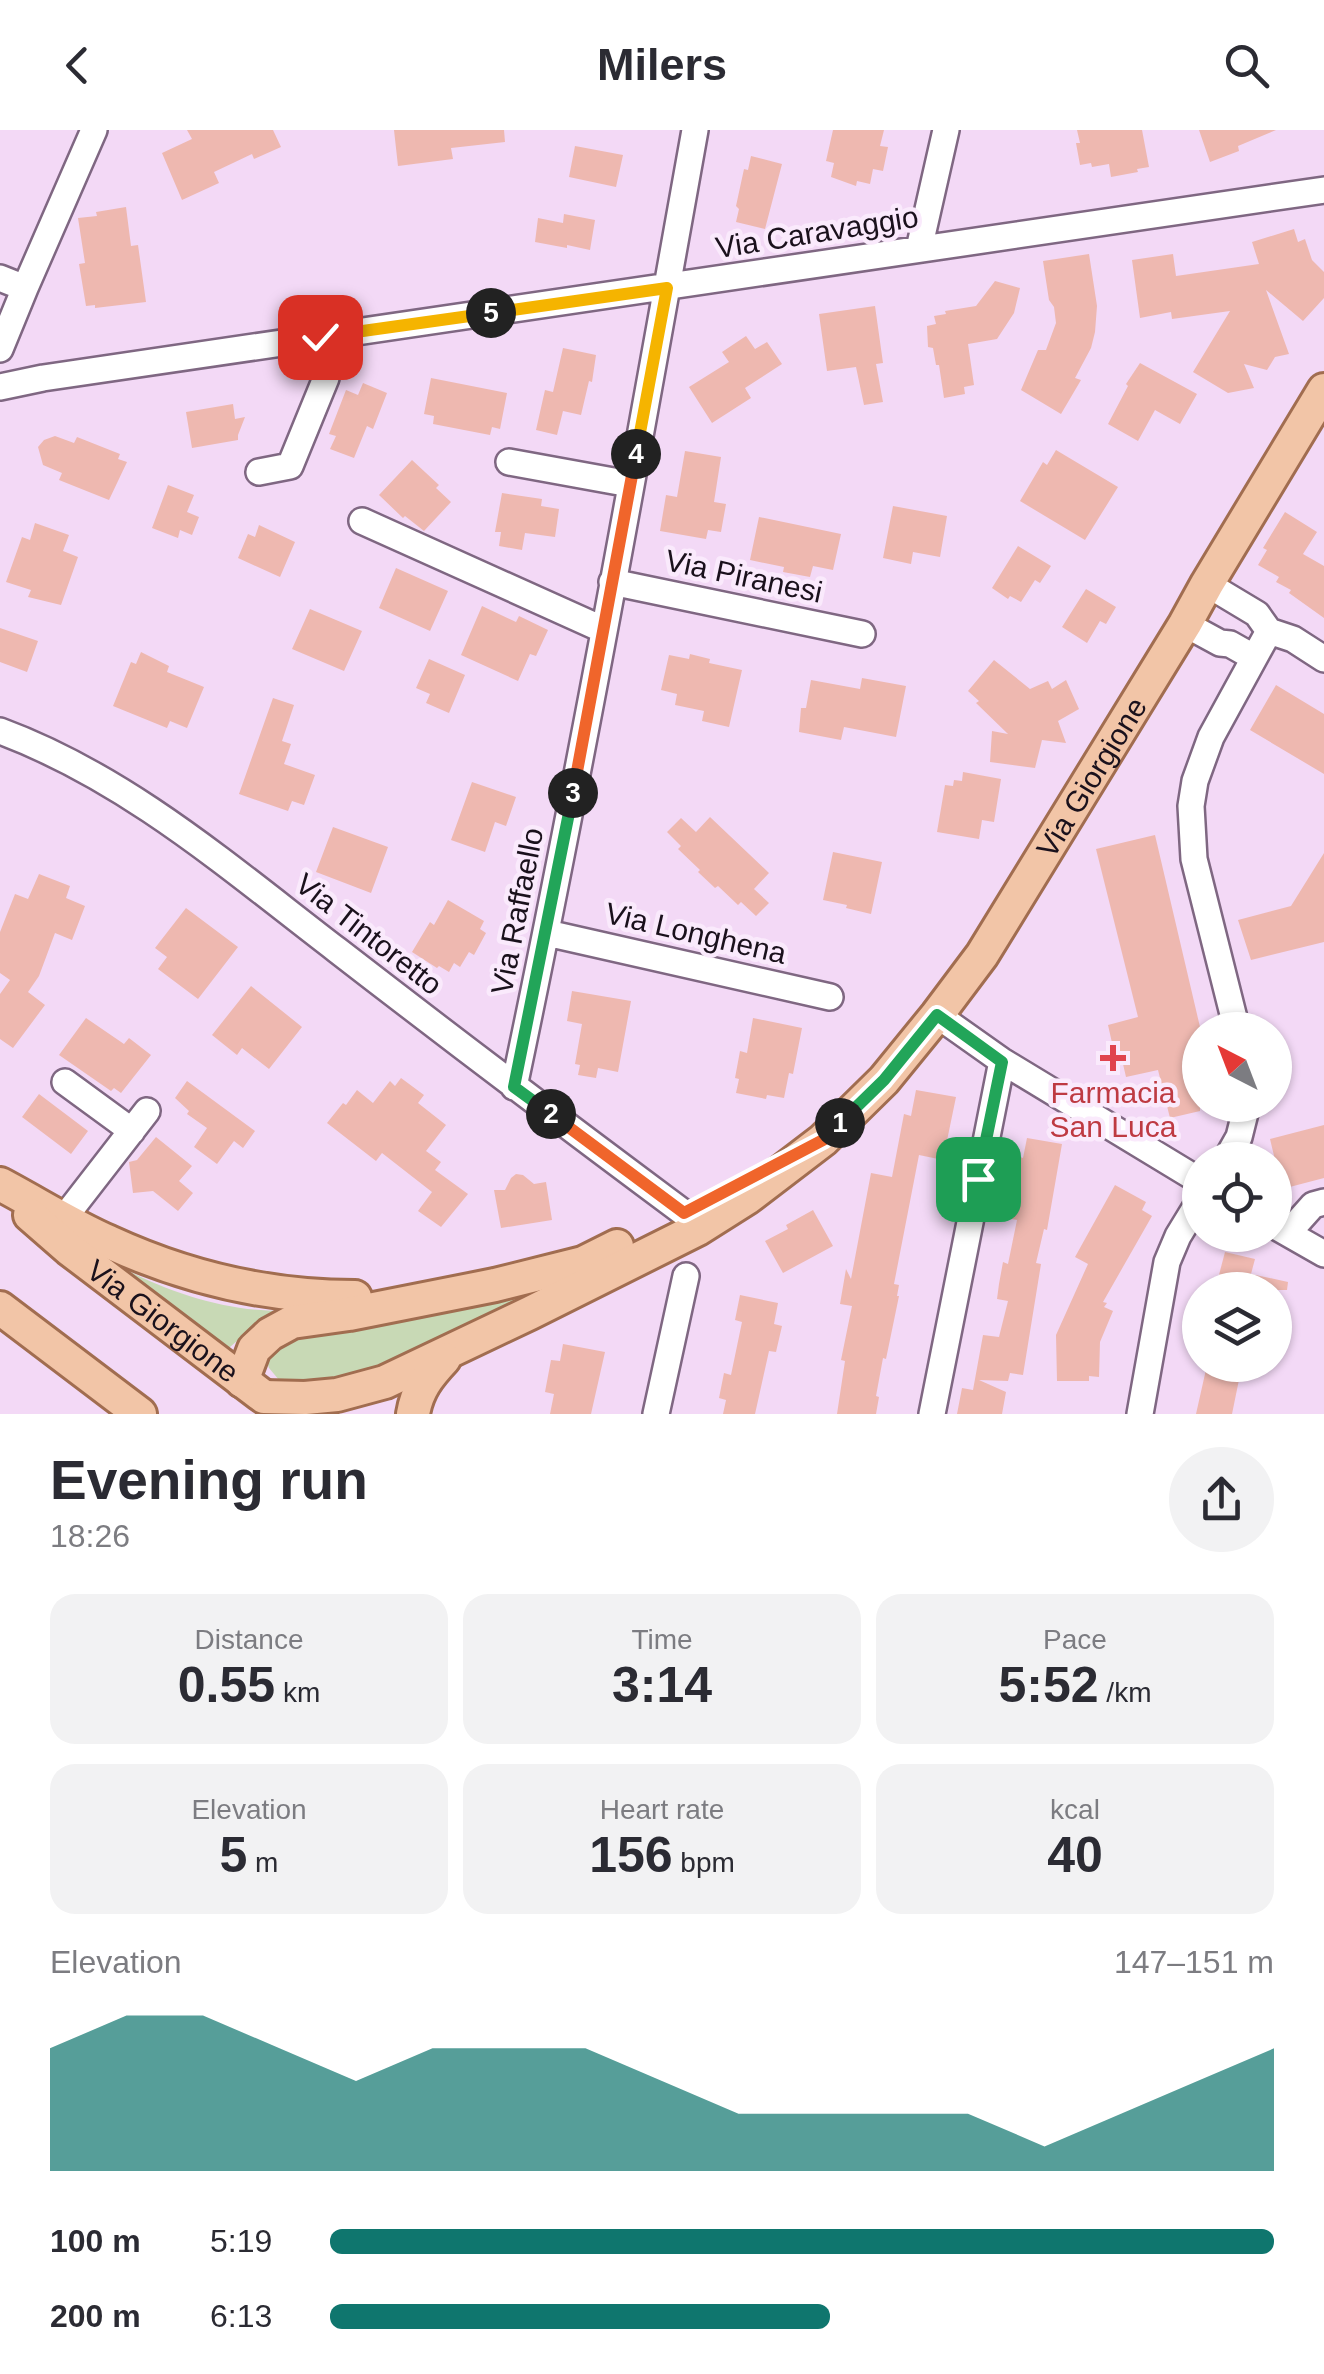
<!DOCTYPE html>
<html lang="en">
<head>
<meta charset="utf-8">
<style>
	body { margin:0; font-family:Helvetica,sans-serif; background:#f2f2f3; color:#2b2b33; height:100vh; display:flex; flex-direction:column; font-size:38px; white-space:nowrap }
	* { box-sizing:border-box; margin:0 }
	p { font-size:32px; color:#7c7c81 }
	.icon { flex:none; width:55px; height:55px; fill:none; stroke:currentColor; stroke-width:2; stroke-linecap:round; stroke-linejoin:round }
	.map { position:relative; height:1284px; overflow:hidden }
	.sheet { display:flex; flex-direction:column; background:#fff; flex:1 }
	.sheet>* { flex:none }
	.needle { width:65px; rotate:318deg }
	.fabs { position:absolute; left:1182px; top:882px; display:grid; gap:20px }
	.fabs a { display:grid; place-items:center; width:110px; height:110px; border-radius:50%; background:#fff; box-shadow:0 2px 8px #0004; font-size:50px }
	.pin { position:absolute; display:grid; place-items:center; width:85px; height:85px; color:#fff; margin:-42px; border-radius:20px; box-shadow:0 5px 15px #0006 }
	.km { position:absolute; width:50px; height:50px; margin:-25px; border-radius:50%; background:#222; color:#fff; font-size:28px; line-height:50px; text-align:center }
	.round { display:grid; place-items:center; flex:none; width:105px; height:105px; border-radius:52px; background:#f2f2f3 }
	.headline { display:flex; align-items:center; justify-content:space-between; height:170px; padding:0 50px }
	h1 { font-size:55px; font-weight:600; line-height:75px }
	.stats { display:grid; grid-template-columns:repeat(3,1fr); gap:15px; height:170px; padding:10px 50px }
	.stats div { display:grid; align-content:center; border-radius:25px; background:#f2f2f3; text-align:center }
	.stats b { font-size:50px; font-weight:600 }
	.stats small { font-size:28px; font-weight:400 }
	.stats p { font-size:28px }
	.chart { height:280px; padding:20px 50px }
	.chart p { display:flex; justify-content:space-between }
	.chart svg { width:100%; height:180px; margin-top:10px; fill:#0f766e; opacity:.7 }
	ul { padding:0 50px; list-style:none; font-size:32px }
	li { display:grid; grid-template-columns:160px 120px 1fr; align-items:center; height:75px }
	li i { height:25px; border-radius:12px; background:#0f766e }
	header { display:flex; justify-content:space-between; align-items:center; height:130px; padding:0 50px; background:#fff; font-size:45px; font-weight:600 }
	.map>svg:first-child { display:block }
	.green { fill:#c8d9b5 }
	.building { fill:#eeb8b0 }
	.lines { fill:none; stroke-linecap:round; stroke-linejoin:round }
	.minor-casing { stroke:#7f6782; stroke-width:30 }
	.major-casing { stroke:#a16d50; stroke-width:38 }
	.minor { stroke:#fff; stroke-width:25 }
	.major { stroke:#f2c5a7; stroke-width:32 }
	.split-1-casing { stroke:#fff; stroke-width:20 }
	.split-2-casing { stroke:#fff; stroke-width:20 }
	.split-3-casing { stroke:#fff; stroke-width:20 }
	.split-4-casing { stroke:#fff; stroke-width:20 }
	.split-5-casing { stroke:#fff; stroke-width:20 }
	.split-6-casing { stroke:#fff; stroke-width:20 }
	.split-1 { stroke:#22a559; stroke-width:12 }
	.split-2 { stroke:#f0652b; stroke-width:12 }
	.split-3 { stroke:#22a559; stroke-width:12 }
	.split-4 { stroke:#f0652b; stroke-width:12 }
	.split-5 { stroke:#f5b400; stroke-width:12 }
	.split-6 { stroke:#f5b400; stroke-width:12 }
	.health-dot { fill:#e0444e; stroke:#faeafc; stroke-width:4 }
	.labels { text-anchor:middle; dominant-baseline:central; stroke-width:9; stroke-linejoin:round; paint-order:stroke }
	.street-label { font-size:30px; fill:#1a111c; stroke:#faeafc }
	.health-label { font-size:30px; fill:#be3a42; stroke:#faeafc }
</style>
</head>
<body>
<header><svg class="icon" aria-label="back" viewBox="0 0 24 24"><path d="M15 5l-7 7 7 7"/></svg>Milers<svg class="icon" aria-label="search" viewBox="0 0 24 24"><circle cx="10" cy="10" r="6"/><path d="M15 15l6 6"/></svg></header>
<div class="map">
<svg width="1324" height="1284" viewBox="0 0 1324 1284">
	<rect width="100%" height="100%" fill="#f3d9f6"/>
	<path class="green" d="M 114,1133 C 165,1162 226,1182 286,1181 L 270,1191 L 251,1199 L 223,1223 Z
		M 559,1153 L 363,1252 L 293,1256 L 279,1250 L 269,1238 L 265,1226 L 280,1210 Z"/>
	<path class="building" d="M 187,0 L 273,0 L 281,17 L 254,29 L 252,24 L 214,42 L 219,53 L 182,70 L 162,23 L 192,9 Z
		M 394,0 L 504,0 L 505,12 L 451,18 L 453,29 L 398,36 Z
		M 833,0 L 884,0 L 880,16 L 888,17 L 883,41 L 873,39 L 870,54 L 857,51 L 856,56 L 831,47 L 834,33 L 826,31 Z
		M 1077,0 L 1142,0 L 1149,37 L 1137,39 L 1138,42 L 1111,47 L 1109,34 L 1092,37 L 1091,33 L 1080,35 L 1076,13 L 1080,13 Z
		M 1199,0 L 1276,0 L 1238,16 L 1239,21 L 1210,32 Z
		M 575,16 L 623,25 L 616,57 L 569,47 Z
		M 751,26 L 782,34 L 765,99 L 736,92 L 739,79 L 736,76 L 744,39 L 748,40 Z
		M 126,77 L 131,116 L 138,115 L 146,172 L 95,178 L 95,175 L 86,176 L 79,134 L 85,133 L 78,88 L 97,86 L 96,82 Z
		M 564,84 L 595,90 L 590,120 L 567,115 L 567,118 L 535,112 L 538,88 L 563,93 Z
		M 1294,99 L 1298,112 L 1305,109 L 1312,130 L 1324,142 L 1324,168 L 1303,191 L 1266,160 L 1289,224 L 1275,227 L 1267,240 L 1244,234 L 1254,258 L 1228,263 L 1193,242 L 1230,181 L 1172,189 L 1171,182 L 1140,188 L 1132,130 L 1173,124 L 1176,146 L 1259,134 L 1252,112 Z
		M 1089,124 L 1097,176 L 1095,202 L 1091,218 L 1075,248 L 1081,250 L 1061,284 L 1021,260 L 1038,220 L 1046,220 L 1056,193 L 1054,177 L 1049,170 L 1043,131 Z
		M 995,151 L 1020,158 L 1014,183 L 997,209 L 968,214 L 974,255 L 964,257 L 965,264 L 944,268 L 939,235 L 936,235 L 933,218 L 928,217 L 927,196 L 936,194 L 934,186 L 946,184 L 945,181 L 976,176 Z
		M 875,176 L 883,233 L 876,234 L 883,272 L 864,275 L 856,237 L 827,241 L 819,184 Z
		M 746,206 L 755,219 L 767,212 L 782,234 L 745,258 L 751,268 L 712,293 L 689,257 L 729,232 L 722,222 Z
		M 563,218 L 596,225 L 592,252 L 589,251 L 581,285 L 563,281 L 557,305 L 536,300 L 545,260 L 553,262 Z
		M 1140,233 L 1197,264 L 1180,294 L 1155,280 L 1138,311 L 1108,294 L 1128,256 L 1126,254 Z
		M 431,248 L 507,263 L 500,299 L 492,297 L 490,305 L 433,294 L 434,286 L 424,284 Z
		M 363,253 L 387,263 L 373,299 L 367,296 L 354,328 L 330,319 L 336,306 L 329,304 L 346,260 L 358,265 Z
		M 233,274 L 235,289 L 245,287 L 238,305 L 238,310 L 192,318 L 186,282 Z
		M 55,306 L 74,313 L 77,307 L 120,324 L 118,329 L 127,332 L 109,370 L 59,350 L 62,343 L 43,335 L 38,317 L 44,310 Z
		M 1056,320 L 1118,357 L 1085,410 L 1020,371 L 1043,332 L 1047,335 Z
		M 685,321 L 721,327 L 714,372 L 726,374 L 721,402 L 708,400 L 706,409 L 660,401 L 666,365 L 677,367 Z
		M 412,330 L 439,355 L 436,358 L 451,372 L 424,401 L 405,386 L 403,388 L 379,365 Z
		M 168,355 L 194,365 L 187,382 L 199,387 L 192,405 L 180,400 L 178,408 L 152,398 Z
		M 502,363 L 542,369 L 541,376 L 559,379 L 555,407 L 525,403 L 522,420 L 499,416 L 501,402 L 495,402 Z
		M 893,376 L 947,386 L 940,427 L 913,422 L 911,434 L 883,428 Z
		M 1285,382 L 1317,402 L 1303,424 L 1324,436 L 1324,488 L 1289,463 L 1291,460 L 1276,452 L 1279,447 L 1258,435 L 1267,420 L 1263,418 Z
		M 759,387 L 841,404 L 833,440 L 813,436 L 810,447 L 783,442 L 784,437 L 750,430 Z
		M 35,393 L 69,405 L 63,421 L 78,427 L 61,475 L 28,467 L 31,460 L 6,452 L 22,407 L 30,410 Z
		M 259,395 L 295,412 L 280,447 L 238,428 L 248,404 L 255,407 Z
		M 1018,416 L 1051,436 L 1040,453 L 1035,450 L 1021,472 L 1010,466 L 1008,469 L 992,458 Z
		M 396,438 L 448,461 L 430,501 L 379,478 Z
		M 1086,459 L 1116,477 L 1106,494 L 1100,491 L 1087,513 L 1062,497 Z
		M 482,476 L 516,492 L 519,486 L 548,500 L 536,526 L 530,524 L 518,551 L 461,525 Z
		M 310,479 L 362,501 L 344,541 L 292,519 Z
		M 0,498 L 38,511 L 27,542 L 0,532 Z
		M 141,522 L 169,536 L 167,542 L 204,557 L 187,598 L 170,591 L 167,598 L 113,576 L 131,532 L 136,534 Z
		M 690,524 L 710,529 L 709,533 L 742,540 L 729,597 L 702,591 L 704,581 L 675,575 L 677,564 L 661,560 L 669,525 L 689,529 Z
		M 429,529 L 465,545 L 449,583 L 426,573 L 430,564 L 416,558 Z
		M 994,530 L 1030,559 L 1048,551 L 1052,559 L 1066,550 L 1079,579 L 1058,591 L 1066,613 L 1042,610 L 1035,638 L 990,632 L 992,601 L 1008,604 L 976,573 L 979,571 L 968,561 Z
		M 862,548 L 906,556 L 896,607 L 844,597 L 841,610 L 799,602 L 801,578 L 806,578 L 811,550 L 860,559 Z
		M 1276,555 L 1324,584 L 1324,644 L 1250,600 Z
		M 273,568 L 294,575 L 282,611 L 291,614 L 284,634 L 315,645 L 304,675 L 292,671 L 288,681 L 239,664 Z
		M 963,642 L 1001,649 L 994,692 L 982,690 L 979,709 L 937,702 L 945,655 L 953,656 L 954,650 L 962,651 Z
		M 472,652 L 516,667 L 506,696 L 495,692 L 485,722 L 451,710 Z
		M 710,687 L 769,743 L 754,759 L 769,773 L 756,786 L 741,772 L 738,775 L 718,756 L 715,758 L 698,742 L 700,740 L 678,719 L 681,716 L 667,702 L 681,688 L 696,702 Z
		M 333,697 L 388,717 L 371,763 L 316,742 Z
		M 1155,705 L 1200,897 L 1200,981 L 1170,988 L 1158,940 L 1126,947 L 1123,934 L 1117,935 L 1108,895 L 1138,887 L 1096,719 Z
		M 833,722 L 882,732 L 871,784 L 846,778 L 847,775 L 823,770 Z
		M 1324,723 L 1324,812 L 1251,830 L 1238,790 L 1291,776 Z
		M 39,744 L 70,756 L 66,768 L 85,776 L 72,810 L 55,803 L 39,846 L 28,862 L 45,875 L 13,918 L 0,909 L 0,864 L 10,850 L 0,843 L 0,802 L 15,764 L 28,769 Z
		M 448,770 L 484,791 L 480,799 L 486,803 L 474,825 L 469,822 L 460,837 L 454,833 L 449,842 L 439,836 L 437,838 L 412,822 L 430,792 L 434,795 Z
		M 186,778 L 238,817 L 198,869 L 158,839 L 167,827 L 155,818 Z
		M 251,856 L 302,897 L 269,939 L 242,918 L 237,925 L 212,905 Z
		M 572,861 L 631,871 L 618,942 L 598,938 L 596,948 L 578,945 L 580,935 L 575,934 L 582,894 L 567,891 Z
		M 86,888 L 124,914 L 129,908 L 151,925 L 121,963 L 114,958 L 111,961 L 59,925 Z
		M 753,888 L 802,898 L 793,944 L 789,943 L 784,968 L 767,965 L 766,969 L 736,963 L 739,949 L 735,948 L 740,921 L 747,923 Z
		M 401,948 L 424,965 L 418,973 L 446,995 L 426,1021 L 441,1032 L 435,1040 L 468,1064 L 441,1097 L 418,1081 L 432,1062 L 382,1023 L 376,1031 L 327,993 L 343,973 L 346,975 L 357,960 L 373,973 L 390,951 L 395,956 Z
		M 187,951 L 255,1001 L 243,1018 L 234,1011 L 217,1034 L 194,1017 L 207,998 L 187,984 L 189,981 L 175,968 Z
		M 916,960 L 956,967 L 943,1030 L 919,1025 L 894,1154 L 899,1155 L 897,1166 L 899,1166 L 886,1229 L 883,1228 L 876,1266 L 879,1267 L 876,1284 L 837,1284 L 845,1231 L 841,1230 L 852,1176 L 840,1174 L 846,1139 L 851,1149 L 871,1043 L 892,1047 L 904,984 L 911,986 Z
		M 39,964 L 88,1001 L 71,1024 L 22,987 Z
		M 1324,995 L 1324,1048 L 1282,1059 L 1270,1009 Z
		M 156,1007 L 192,1036 L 179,1051 L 193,1063 L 178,1081 L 153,1061 L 133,1063 L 129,1032 L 137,1030 Z
		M 1027,1008 L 1062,1014 L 1047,1100 L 1044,1099 L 1036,1133 L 1041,1134 L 1023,1245 L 1010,1243 L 1008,1251 L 979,1250 L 1006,1262 L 1002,1284 L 957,1284 L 962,1258 L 973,1260 L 983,1205 L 999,1207 L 1008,1171 L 997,1169 L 999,1154 L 1003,1132 L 1008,1134 L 1017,1090 L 1012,1089 L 1016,1066 L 1010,1065 L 1017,1026 L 1023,1028 Z
		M 516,1044 L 523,1045 L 534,1054 L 546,1052 L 552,1090 L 501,1098 L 494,1060 L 505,1060 L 511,1048 Z
		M 1115,1055 L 1146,1072 L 1142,1080 L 1152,1086 L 1103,1172 L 1107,1173 L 1104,1177 L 1113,1181 L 1100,1212 L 1099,1247 L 1089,1246 L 1089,1251 L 1057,1251 L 1056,1205 L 1088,1134 L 1075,1127 Z
		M 813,1080 L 833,1116 L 783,1143 L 765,1111 L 788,1099 L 786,1095 Z
		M 1225,1122 L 1255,1129 L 1251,1144 L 1288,1152 L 1287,1160 L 1215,1160 Z
		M 740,1165 L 778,1173 L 774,1194 L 782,1196 L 776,1222 L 769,1221 L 755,1284 L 723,1284 L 726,1270 L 719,1268 L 724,1243 L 731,1245 L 742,1192 L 735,1190 Z
		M 563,1214 L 605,1222 L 591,1284 L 550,1284 L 554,1264 L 545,1262 L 551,1230 L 560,1231 Z
		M 1207,1235 L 1242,1235 L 1232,1284 L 1196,1284 Z"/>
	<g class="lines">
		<defs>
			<path id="minor" d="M 919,119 L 946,0
				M 0,148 L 25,158 L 0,219
				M 25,158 L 94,0
				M 0,257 L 43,248 L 1324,60
				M 509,332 L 630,354
				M 259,342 L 290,336 L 326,248 L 321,207
				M 362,391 L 604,500
				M 612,452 L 862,504
				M 1207,454 L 1257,484 L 1269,501 L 1293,509 L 1324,529
				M 1185,494 L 1220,513 L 1230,514 L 1253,527
				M 0,601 C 127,648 231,739 337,820 C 452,909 567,996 684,1083
				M 547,803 L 830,867
				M 937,885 L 1002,931 L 1200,1051
				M 1237,900 L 1194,729 L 1191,676 L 1195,651 L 1211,607 L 1269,501
				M 65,952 L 132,1001
				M 514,957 C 581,639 638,320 695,0
				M 1226,1030 L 1239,1007 L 1247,975
				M 64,1088 L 147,981
				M 1275,1096 L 1324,1124
				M 1288,1103 L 1313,1075 L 1324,1072
				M 656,1284 L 686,1146
				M 932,1284 L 1002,931
				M 1140,1284 L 1167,1132 L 1178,1106 L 1200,1070"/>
			<g id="major">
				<path d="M 0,1054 C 36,1073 72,1096 109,1112 C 187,1148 270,1167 355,1167"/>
				<path id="s1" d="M 30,1085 L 69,1119 L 260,1264"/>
				<path d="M 0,1178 L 140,1284"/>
				<path d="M 242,1251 L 254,1219 L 270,1204 L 292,1192 L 349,1184 L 495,1155 L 583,1133 L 617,1116"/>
				<path id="s2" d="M 264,1267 L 305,1268 L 337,1265 L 385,1252 L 530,1183 L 698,1099 L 747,1068 L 823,1010 L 884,950 L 937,885 L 982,825 L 1185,494 L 1207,454 L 1324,260"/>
				<path d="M 413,1284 C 417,1260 428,1246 444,1229"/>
			</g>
		</defs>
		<use href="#minor" class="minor-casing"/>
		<use href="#major" class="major-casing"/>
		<use href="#minor" class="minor"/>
		<use href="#major" class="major"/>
	</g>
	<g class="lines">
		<defs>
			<path id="split-1" d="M 840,993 L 884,950 L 937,885 L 1002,932 L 978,1049"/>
			<path id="split-2" d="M 551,984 L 684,1083 L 823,1010 L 840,993"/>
			<path id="split-3" d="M 551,984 L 514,957 L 573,663"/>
			<path id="split-4" d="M 573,663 L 636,324"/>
			<path id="split-5" d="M 491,183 L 667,158 L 636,324"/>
			<path id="split-6" d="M 320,207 L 491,183"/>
		</defs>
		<use href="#split-1" class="split-1-casing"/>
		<use href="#split-2" class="split-2-casing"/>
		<use href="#split-3" class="split-3-casing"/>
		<use href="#split-4" class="split-4-casing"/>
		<use href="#split-5" class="split-5-casing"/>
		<use href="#split-6" class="split-6-casing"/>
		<use href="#split-1" class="split-1"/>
		<use href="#split-2" class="split-2"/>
		<use href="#split-3" class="split-3"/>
		<use href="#split-4" class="split-4"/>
		<use href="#split-5" class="split-5"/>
		<use href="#split-6" class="split-6"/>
	</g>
	<path class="health-dot" d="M1108 913h10v10h10v10h-10v10h-10v-10h-10v-10h10z"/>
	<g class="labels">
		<g class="street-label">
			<text transform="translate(817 102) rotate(-9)">Via Caravaggio</text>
			<text transform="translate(744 446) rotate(12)">Via Piranesi</text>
			<text stroke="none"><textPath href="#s2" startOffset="1078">Via Giorgione</textPath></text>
			<text transform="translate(517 781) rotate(-79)">Via Raffaello</text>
			<text transform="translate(696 803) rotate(13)">Via Longhena</text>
			<text transform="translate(369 804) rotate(38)">Via Tintoretto</text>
			<text stroke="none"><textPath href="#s1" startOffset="170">Via Giorgione</textPath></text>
		</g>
		<g class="health-label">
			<text x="1113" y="962">Farmacia<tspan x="1113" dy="34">San Luca</tspan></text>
		</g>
	</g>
</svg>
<div class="fabs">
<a><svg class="needle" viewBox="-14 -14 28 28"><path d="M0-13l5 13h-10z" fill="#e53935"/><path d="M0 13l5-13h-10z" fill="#7c7c81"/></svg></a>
<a><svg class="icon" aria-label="locate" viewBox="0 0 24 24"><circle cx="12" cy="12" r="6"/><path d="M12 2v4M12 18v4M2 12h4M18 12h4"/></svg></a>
<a><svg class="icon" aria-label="layers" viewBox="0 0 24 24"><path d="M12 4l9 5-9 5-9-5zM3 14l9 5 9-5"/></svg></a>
</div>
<div class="pin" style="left:978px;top:1049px;background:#1e9e55"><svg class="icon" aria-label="arrive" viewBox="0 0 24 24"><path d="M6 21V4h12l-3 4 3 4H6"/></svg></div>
<div class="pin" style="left:320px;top:207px;background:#d93025"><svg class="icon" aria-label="check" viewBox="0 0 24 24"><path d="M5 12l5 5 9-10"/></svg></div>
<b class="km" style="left:840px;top:993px">1</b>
<b class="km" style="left:551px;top:984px">2</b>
<b class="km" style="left:573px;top:663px">3</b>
<b class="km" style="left:636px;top:324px">4</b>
<b class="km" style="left:491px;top:183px">5</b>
</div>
<section class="sheet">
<div class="headline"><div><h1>Evening run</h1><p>18:26</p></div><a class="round"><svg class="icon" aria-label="share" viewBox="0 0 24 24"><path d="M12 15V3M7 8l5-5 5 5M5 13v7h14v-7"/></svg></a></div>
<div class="stats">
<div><p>Distance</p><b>0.55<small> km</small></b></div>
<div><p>Time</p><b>3:14</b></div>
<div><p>Pace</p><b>5:52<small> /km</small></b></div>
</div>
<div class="stats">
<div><p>Elevation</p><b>5<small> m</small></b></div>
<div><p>Heart rate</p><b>156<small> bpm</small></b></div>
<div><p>kcal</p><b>40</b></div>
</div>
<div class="chart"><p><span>Elevation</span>147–151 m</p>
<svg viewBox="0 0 160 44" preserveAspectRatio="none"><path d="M0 44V14L10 6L20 6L30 14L40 22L50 14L60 14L70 14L80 22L90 30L100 30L110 30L120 30L130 38L140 30L150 22L160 14V44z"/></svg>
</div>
<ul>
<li><b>100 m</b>5:19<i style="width:100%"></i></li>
<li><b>200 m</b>6:13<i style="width:53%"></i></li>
</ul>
</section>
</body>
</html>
